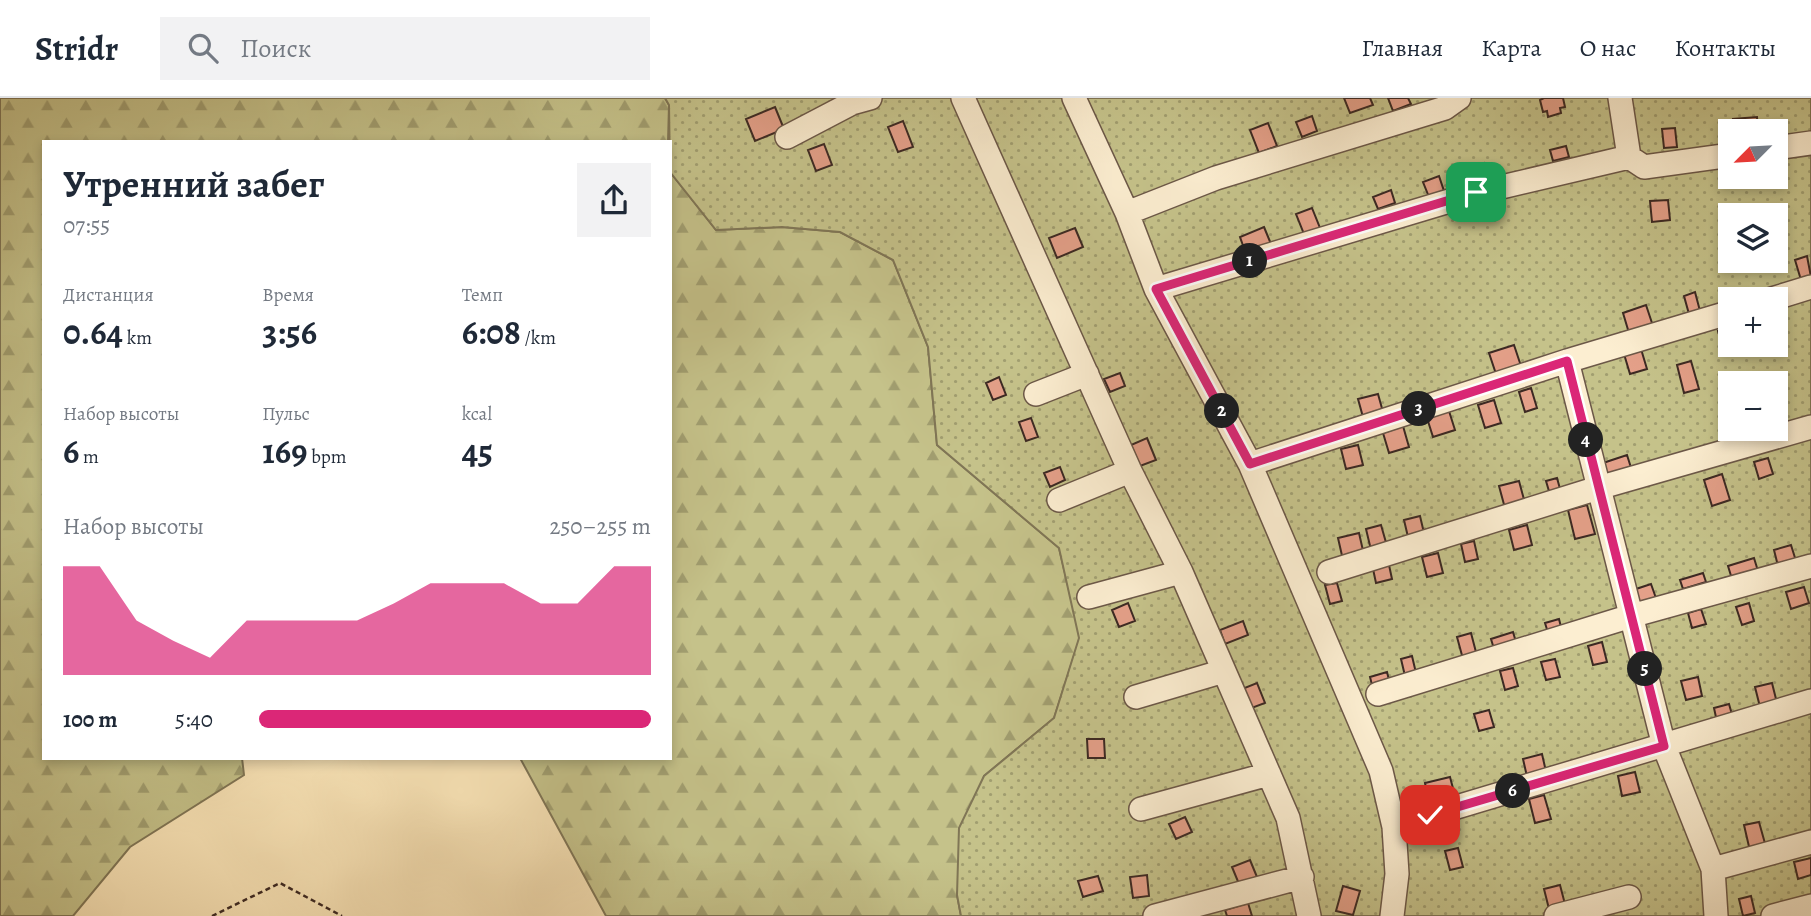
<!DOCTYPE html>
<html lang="ru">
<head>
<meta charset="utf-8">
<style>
	body { margin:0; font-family:Alegreya,serif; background:#f2f2f3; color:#1f2937; height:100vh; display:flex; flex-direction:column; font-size:26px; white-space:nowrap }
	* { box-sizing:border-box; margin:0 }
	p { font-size:23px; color:#747a83 }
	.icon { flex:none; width:38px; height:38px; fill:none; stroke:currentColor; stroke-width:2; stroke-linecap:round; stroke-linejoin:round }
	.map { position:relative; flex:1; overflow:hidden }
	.details { position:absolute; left:42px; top:42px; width:630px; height:620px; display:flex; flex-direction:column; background:#fff; border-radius:0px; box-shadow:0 4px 10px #0003 }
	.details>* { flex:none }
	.needle { width:46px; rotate:246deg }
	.tools { position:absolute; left:1718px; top:21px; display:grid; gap:14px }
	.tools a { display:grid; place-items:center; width:70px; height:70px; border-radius:0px; background:#fff; box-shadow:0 4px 10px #0003; font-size:35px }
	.pin { position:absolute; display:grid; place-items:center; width:60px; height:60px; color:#fff; margin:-30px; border-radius:14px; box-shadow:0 4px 10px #0006 }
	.km { position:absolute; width:35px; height:35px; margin:-18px; border-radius:50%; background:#222; color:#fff; font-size:19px; line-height:35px; text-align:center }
	.round { display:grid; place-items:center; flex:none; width:74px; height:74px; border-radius:0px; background:#f2f2f3 }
	.head { display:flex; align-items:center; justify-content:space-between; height:119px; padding:0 21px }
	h1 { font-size:38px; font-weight:600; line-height:52px }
	.metrics { display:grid; grid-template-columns:repeat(3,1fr); gap:10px; height:119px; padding:7px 21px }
	.metrics div { display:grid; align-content:center }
	.metrics b { font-size:35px; font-weight:600 }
	.metrics small { font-size:19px; font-weight:400 }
	.metrics p { font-size:19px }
	.chart { height:196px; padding:14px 21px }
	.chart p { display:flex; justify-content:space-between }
	.chart svg { width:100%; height:126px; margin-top:7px; fill:#db2777; opacity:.7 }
	ul { padding:0 21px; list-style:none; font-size:23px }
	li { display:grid; grid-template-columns:112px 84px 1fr; align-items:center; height:52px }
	li i { height:18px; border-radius:9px; background:#db2777 }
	header { display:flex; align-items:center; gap:42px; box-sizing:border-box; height:98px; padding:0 35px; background:#fff; border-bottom:2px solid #e0e1e3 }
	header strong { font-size:33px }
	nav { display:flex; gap:38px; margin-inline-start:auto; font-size:24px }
	.search { width:490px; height:63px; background:#f2f2f3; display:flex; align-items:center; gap:18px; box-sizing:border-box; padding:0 24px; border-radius:0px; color:#747a83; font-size:26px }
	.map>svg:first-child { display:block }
	.forest { fill:url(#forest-firs); stroke:#807656; stroke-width:2 }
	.garden { fill:url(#garden-dots); stroke:#807656; stroke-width:2; fill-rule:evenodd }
	.building { fill:#e4a089; stroke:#3c2923; stroke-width:2 }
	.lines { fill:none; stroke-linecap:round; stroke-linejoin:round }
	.minor-casing { stroke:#6c5848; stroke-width:26 }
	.path { stroke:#3c2923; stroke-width:2.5; stroke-dasharray:5 3.5; stroke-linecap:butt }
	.minor { stroke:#fceed1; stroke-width:23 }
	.route-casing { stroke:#fff; stroke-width:14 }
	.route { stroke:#db2777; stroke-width:9 }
</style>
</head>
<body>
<header>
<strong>Stridr</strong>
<div class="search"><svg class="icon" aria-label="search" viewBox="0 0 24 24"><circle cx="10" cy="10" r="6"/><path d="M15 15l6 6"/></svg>Поиск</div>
<nav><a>Главная</a><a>Карта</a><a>О нас</a><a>Контакты</a></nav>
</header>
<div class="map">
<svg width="1811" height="818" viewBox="0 0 1811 818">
	<defs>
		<pattern id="forest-firs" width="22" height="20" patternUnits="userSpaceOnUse" patternTransform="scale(1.75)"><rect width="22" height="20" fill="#c5c28a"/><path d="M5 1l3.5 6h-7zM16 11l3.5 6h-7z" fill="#a19e70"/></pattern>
		<pattern id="garden-dots" width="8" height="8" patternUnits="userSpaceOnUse" patternTransform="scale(1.75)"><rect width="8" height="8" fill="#c5c28a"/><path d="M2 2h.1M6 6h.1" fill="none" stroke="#a19e70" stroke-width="1.8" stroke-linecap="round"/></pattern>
	</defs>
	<rect width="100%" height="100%" fill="#fae5b8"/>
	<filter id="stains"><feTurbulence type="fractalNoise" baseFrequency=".00286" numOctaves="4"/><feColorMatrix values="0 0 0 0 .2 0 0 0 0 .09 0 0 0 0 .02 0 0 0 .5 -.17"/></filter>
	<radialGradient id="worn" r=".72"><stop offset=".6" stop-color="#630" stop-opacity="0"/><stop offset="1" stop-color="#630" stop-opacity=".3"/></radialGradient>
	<path class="forest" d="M 0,0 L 665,0 L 669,7 L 668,44 L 44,44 L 44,660 L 242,660 L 244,677 L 130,749 L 73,818 L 0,818 Z
		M 670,74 L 716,132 L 782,129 L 840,134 L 893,162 L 928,249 L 937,347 L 1059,450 L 1080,539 L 1054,620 L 984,678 L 957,797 L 961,818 L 606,818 L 520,660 L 670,660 Z"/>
	<path class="garden" d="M 665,0 L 1811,0 L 1811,818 L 961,818 L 957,797 L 959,730 L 984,678 L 1054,620 L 1079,540 L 1059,450 L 937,347 L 928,249 L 893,162 L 840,134 L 782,129 L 716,132 L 670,74 L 669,7 ZM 1731,33 L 1776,33 L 1776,79 L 1731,79 ZM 1731,117 L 1776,117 L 1776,163 L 1731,163 ZM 1731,201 L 1776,201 L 1776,247 L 1731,247 ZM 1731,285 L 1776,285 L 1776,331 L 1731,331 Z"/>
	<path class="building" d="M 1344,0 L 1370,0 L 1373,7 L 1350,15 Z
		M 1388,0 L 1408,0 L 1411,6 L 1393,13 Z
		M 1544,0 L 1563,0 L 1565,9 L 1560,10 L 1561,15 L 1548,19 L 1547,13 L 1543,14 L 1540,2 Z
		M 775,9 L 784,31 L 755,43 L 746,21 Z
		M 1312,18 L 1317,33 L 1302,39 L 1296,24 Z
		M 1757,19 L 1758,33 L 1734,33 L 1733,21 Z
		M 903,23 L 913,49 L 898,54 L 888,29 Z
		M 1268,25 L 1277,48 L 1259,55 L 1250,32 Z
		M 1675,30 L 1677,49 L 1664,50 L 1662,31 Z
		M 824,46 L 832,67 L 816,73 L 808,52 Z
		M 1566,48 L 1569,59 L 1553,63 L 1550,52 Z
		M 1484,65 L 1490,82 L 1474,87 L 1468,71 Z
		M 1439,78 L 1444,93 L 1429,99 L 1423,84 Z
		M 1391,92 L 1395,105 L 1378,111 L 1373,99 Z
		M 1668,102 L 1670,122 L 1652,124 L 1650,103 Z
		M 1312,110 L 1320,130 L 1304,136 L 1296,116 Z
		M 1264,129 L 1271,146 L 1246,156 L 1240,139 Z
		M 1075,130 L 1083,149 L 1057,160 L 1049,140 Z
		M 1807,158 L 1811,179 L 1801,182 L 1795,162 Z
		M 1695,194 L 1700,213 L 1689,216 L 1684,198 Z
		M 1646,207 L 1653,228 L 1629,235 L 1623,215 Z
		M 1731,230 L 1731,245 L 1722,247 L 1718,233 Z
		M 1514,247 L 1522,271 L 1497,279 L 1489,255 Z
		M 1641,251 L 1647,271 L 1630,276 L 1624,256 Z
		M 1691,263 L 1699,291 L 1684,295 L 1677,267 Z
		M 1120,275 L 1125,288 L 1110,294 L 1104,281 Z
		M 999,279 L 1006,297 L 993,302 L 986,285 Z
		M 1531,290 L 1537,310 L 1525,314 L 1519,294 Z
		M 1378,296 L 1383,314 L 1363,319 L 1358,301 Z
		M 1494,302 L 1501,325 L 1485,330 L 1478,307 Z
		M 1449,313 L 1455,332 L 1433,339 L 1427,320 Z
		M 1031,320 L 1038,339 L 1026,343 L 1019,324 Z
		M 1403,328 L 1409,349 L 1389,355 L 1383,335 Z
		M 1147,340 L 1156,362 L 1140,368 L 1131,347 Z
		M 1358,347 L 1363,367 L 1346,371 L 1341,351 Z
		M 1627,357 L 1633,376 L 1609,384 L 1603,365 Z
		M 1768,360 L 1773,376 L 1759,381 L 1754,364 Z
		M 1060,369 L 1065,382 L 1050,389 L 1044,375 Z
		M 1722,376 L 1730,402 L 1712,408 L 1704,382 Z
		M 1557,380 L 1562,398 L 1551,400 L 1546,383 Z
		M 1519,383 L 1526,409 L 1506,414 L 1499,388 Z
		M 1587,407 L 1595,436 L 1575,441 L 1568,412 Z
		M 1420,418 L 1424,435 L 1408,439 L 1404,422 Z
		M 1381,427 L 1387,448 L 1371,452 L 1366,431 Z
		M 1527,427 L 1532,447 L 1514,452 L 1509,432 Z
		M 1359,435 L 1364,457 L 1343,462 L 1338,440 Z
		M 1474,443 L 1478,461 L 1465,464 L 1461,446 Z
		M 1791,447 L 1796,463 L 1778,468 L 1774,452 Z
		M 1438,455 L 1443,475 L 1427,479 L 1422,459 Z
		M 1754,460 L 1758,473 L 1732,481 L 1728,468 Z
		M 1389,467 L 1392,481 L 1376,485 L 1373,471 Z
		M 1703,475 L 1706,484 L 1683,491 L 1680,482 Z
		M 1337,485 L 1342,503 L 1330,506 L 1325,487 Z
		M 1651,486 L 1657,503 L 1639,509 L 1633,492 Z
		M 1804,489 L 1809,505 L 1791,511 L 1786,494 Z
		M 1128,505 L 1135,523 L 1119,529 L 1112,512 Z
		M 1749,505 L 1754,523 L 1742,527 L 1736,509 Z
		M 1701,511 L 1706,526 L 1692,530 L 1688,515 Z
		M 1559,521 L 1562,533 L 1549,538 L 1545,525 Z
		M 1243,523 L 1248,537 L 1225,546 L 1220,532 Z
		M 1513,534 L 1516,544 L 1494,551 L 1491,541 Z
		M 1471,535 L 1477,558 L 1463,561 L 1457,539 Z
		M 1602,544 L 1607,564 L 1593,567 L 1588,548 Z
		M 1412,558 L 1416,575 L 1405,578 L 1401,561 Z
		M 1555,561 L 1560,579 L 1546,582 L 1541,564 Z
		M 1513,570 L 1518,588 L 1505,592 L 1500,573 Z
		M 1387,574 L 1391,590 L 1374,595 L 1370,579 Z
		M 1698,579 L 1702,598 L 1686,602 L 1681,583 Z
		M 1257,585 L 1265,605 L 1249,611 L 1242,591 Z
		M 1772,585 L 1778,609 L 1761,613 L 1755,589 Z
		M 1729,606 L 1733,620 L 1717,624 L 1714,610 Z
		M 1489,612 L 1494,629 L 1479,633 L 1474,616 Z
		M 1087,641 L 1104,641 L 1105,660 L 1088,660 Z
		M 1542,656 L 1547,678 L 1528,683 L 1523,661 Z
		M 1635,674 L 1640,694 L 1622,698 L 1618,678 Z
		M 1450,679 L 1455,698 L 1429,704 L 1425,685 Z
		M 1544,697 L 1551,721 L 1535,725 L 1529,701 Z
		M 1185,719 L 1192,734 L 1176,741 L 1169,726 Z
		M 1759,724 L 1766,749 L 1750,753 L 1744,727 Z
		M 1458,750 L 1463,769 L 1450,772 L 1445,753 Z
		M 1811,760 L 1811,777 L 1798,781 L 1794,764 Z
		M 1250,762 L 1257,779 L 1239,786 L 1232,769 Z
		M 1147,777 L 1149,798 L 1133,800 L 1130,779 Z
		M 1098,778 L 1103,793 L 1083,799 L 1078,783 Z
		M 1560,787 L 1566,810 L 1550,815 L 1544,791 Z
		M 1343,788 L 1360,793 L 1353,817 L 1336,813 Z
		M 1751,798 L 1755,815 L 1743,818 L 1739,801 Z
		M 1248,805 L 1252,818 L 1227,818 L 1225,812 Z"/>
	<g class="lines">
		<defs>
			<path id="minor" d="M 963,0 L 1130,373 L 1181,474 L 1288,720 L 1309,818
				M 1074,0 L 1127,115 L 1156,191 L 1250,366 L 1381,673 L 1394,729 L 1397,776 L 1392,818
				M 1620,0 L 1629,59
				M 787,39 L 852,5 L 870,0
				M 1776,50 L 1811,45
				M 1127,115 L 1216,80 L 1445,10 L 1459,0
				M 1156,191 L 1476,95 L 1629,59 L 1644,69 L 1731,57
				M 1772,201 L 1811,189
				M 1567,263 L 1664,648 L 1713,771 L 1716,818
				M 1036,296 L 1087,276
				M 1250,366 L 1567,263 L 1731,214
				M 1059,402 L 1130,373
				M 1329,474 L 1598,390 L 1811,329
				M 1089,499 L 1181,474
				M 1378,596 L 1631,518 L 1811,468
				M 1136,599 L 1224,573
				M 1141,711 L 1269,676
				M 1430,717 L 1811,603
				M 1713,771 L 1811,744
				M 1155,818 L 1302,779
				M 1556,818 L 1629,799
				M 1773,818 L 1811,808"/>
		</defs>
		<use href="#minor" class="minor-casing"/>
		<path class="path" d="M 212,818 L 280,785 L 342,818"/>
		<use href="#minor" class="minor"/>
	</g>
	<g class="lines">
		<defs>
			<path id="route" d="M 1430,717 L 1664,648 L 1567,263 L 1250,366 L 1156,191 L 1476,94"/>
		</defs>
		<use href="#route" class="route-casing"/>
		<use href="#route" class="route"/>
	</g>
	<rect width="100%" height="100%" filter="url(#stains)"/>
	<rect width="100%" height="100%" fill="url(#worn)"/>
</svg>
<div class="tools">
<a><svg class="needle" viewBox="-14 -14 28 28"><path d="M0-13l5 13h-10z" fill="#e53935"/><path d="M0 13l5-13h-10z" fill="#747a83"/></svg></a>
<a><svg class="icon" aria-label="layers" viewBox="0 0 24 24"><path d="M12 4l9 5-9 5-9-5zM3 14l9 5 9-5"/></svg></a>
<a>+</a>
<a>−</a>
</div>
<div class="pin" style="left:1476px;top:94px;background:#1e9e55"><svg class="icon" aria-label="arrive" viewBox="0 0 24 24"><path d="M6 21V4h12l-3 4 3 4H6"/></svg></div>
<div class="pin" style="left:1430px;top:717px;background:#d93025"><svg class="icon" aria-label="check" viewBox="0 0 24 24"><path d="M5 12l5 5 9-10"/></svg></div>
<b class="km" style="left:1250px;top:163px">1</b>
<b class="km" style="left:1222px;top:313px">2</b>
<b class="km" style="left:1419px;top:311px">3</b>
<b class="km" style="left:1586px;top:342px">4</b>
<b class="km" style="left:1645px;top:571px">5</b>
<b class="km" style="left:1513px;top:693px">6</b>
<section class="details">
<div class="head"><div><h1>Утренний забег</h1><p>07:55</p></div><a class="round"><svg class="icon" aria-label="share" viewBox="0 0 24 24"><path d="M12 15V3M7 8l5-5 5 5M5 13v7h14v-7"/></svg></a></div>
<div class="metrics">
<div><p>Дистанция</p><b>0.64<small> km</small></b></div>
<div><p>Время</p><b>3:56</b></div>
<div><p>Темп</p><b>6:08<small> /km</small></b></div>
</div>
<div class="metrics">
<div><p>Набор высоты</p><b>6<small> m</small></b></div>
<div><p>Пульс</p><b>169<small> bpm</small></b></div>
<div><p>kcal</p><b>45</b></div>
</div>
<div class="chart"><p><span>Набор высоты</span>250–255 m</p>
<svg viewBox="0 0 160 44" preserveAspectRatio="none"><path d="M0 44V6L10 6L20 25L30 32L40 38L50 25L60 25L70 25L80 25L90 19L100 12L110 12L120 12L130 19L140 19L150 6L160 6V44z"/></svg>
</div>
<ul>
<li><b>100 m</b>5:40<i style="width:100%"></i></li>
</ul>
</section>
</div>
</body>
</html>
